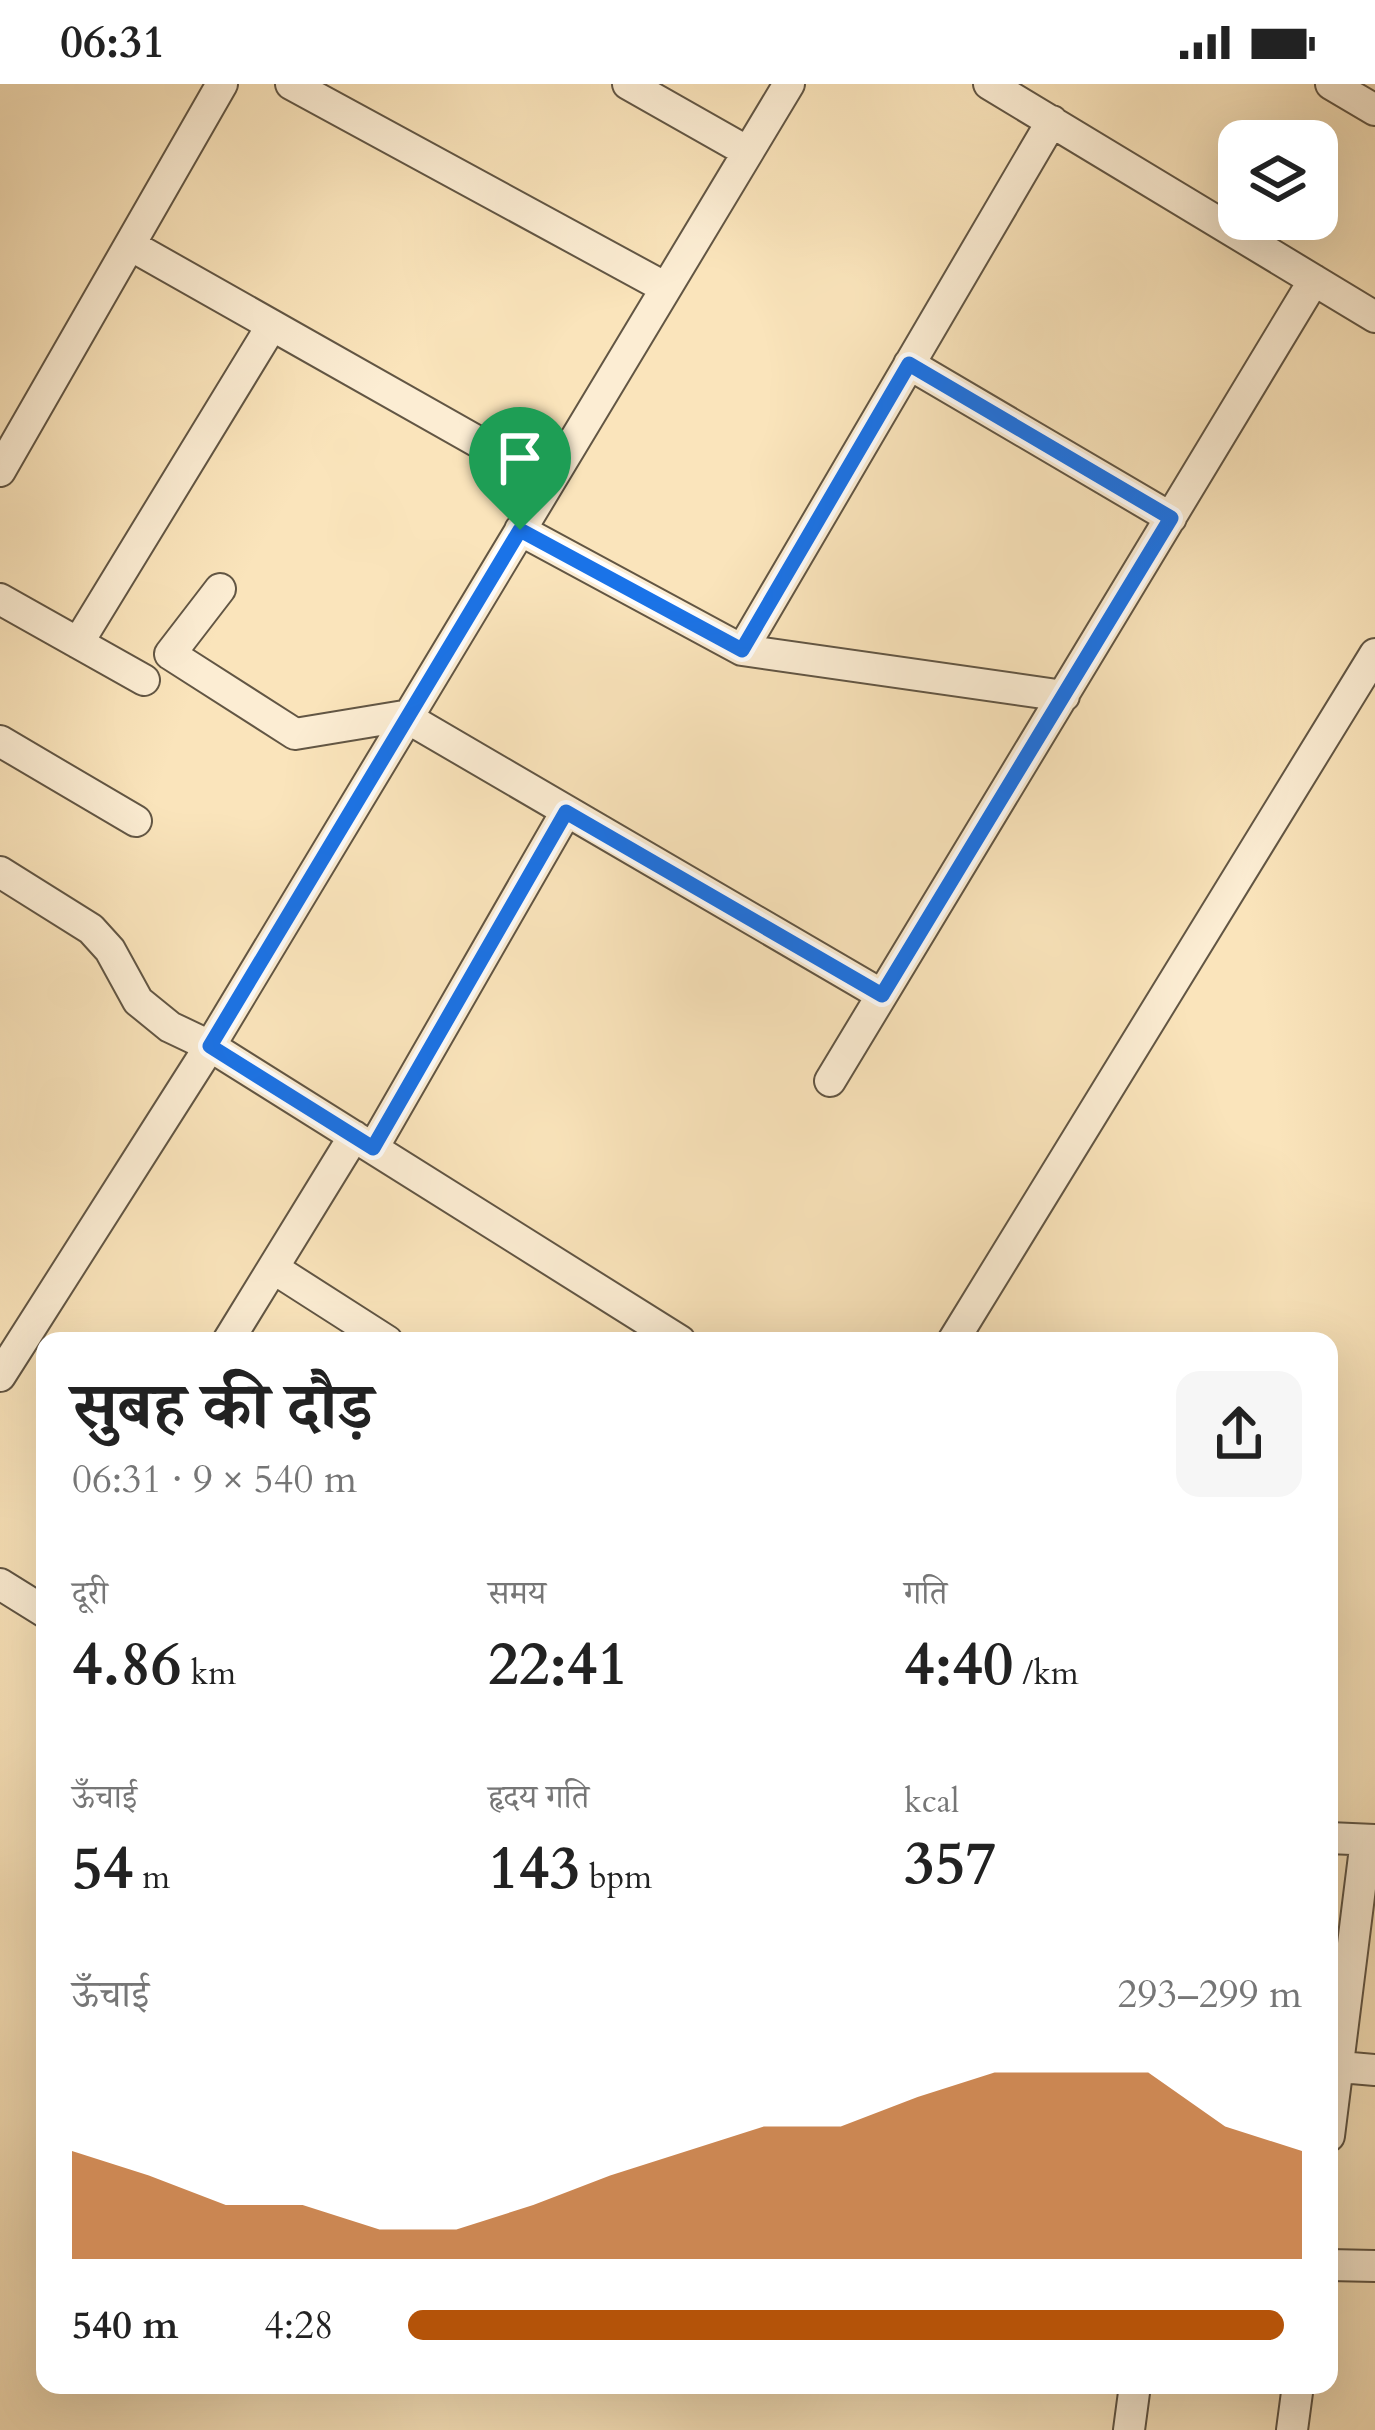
<!DOCTYPE html>
<html lang="hi">
<head>
<meta charset="utf-8">
<style>
	body { margin:0; font-family:Cardo,"Noto Serif Devanagari",serif; background:#f6f6f6; color:#222; height:100vh; display:flex; flex-direction:column; font-size:45px; white-space:nowrap }
	* { box-sizing:border-box; margin:0 }
	p { font-size:39px; color:#767676 }
	.icon { flex:none; width:66px; height:66px; fill:none; stroke:currentColor; stroke-width:2; stroke-linecap:round; stroke-linejoin:round }
	.map { position:relative; flex:1; overflow:hidden }
	.side { position:absolute; left:36px; top:1248px; width:1302px; height:1062px; display:flex; flex-direction:column; background:#fff; border-radius:24px; box-shadow:0 12px 48px #0002 }
	.side>* { flex:none }
	.controls { position:absolute; left:1218px; top:36px; display:grid; gap:24px }
	.controls a { display:grid; place-items:center; width:120px; height:120px; border-radius:24px; background:#fff; box-shadow:0 12px 48px #0002; font-size:60px }
	.pin { position:absolute; display:grid; place-items:center; width:102px; height:102px; color:#fff; margin:-123px -51px; border-radius:50% 50% 50% 0; rotate:-45deg; box-shadow:0 0 12px #0007 }
	.pin .icon { rotate:45deg }
	.round { display:grid; place-items:center; flex:none; width:126px; height:126px; border-radius:24px; background:#f6f6f6 }
	.headline { display:flex; align-items:center; justify-content:space-between; height:204px; padding:0 36px }
	h1 { font-size:66px; font-weight:700; line-height:90px }
	.figures { display:grid; grid-template-columns:repeat(3,1fr); gap:18px; height:204px; padding:12px 36px }
	.figures div { display:grid; align-content:center }
	.figures b { font-size:60px; font-weight:700 }
	.figures small { font-size:33px; font-weight:400 }
	.figures p { font-size:33px }
	.chart { height:336px; padding:24px 36px }
	.chart p { display:flex; justify-content:space-between }
	.chart svg { width:100%; height:216px; margin-top:12px; fill:#b45309; opacity:.7 }
	ul { padding:0 36px; list-style:none; font-size:39px }
	li { display:grid; grid-template-columns:192px 144px 1fr; align-items:center; height:90px }
	li i { height:30px; border-radius:15px; background:#b45309 }
	.status { display:flex; justify-content:space-between; align-items:center; height:84px; padding:0 60px; background:#fff; direction:ltr }
	.status svg { height:33px; fill:currentColor }
	.map>svg:first-child { display:block }
	.lines { fill:none; stroke-linecap:round; stroke-linejoin:round }
	.minor-casing { stroke:#625644; stroke-width:34 }
	.minor { stroke:#fcedd3; stroke-width:30 }
	.route-casing { stroke:#fff; stroke-width:24 }
	.route { stroke:#1a73e8; stroke-width:15 }
</style>
</head>
<body>
<div class="status"><b>06:31</b><svg viewBox="0 0 49 12"><path d="M0 12V9h3v3zM5 12V6h3v6zM10 12V3h3v9zM15 12V0h3v12zM26 1h20v11H26zM47 4h2v5h-2z"/></svg></div>
<div class="map">
<svg width="1375" height="2346" viewBox="0 0 1375 2346">
	<rect width="100%" height="100%" fill="#fae4bb"/>
	<filter id="stains"><feTurbulence type="fractalNoise" baseFrequency=".00167" numOctaves="4"/><feColorMatrix values="0 0 0 0 .2 0 0 0 0 .09 0 0 0 0 .02 0 0 0 .5 -.17"/></filter>
	<radialGradient id="worn" r=".72"><stop offset=".6" stop-color="#630" stop-opacity="0"/><stop offset="1" stop-color="#630" stop-opacity=".3"/></radialGradient>
	<g class="lines">
		<defs>
			<path id="minor" d="M 291,0 L 666,204
				M 628,0 L 748,68
				M 989,0 L 1375,233
				M 1331,0 L 1375,26
				M 130,161 L 549,398
				M 909,280 L 1171,434
				M 0,387 L 222,0
				M 520,446 L 742,566 L 1064,612
				M 220,505 L 170,570 L 295,650 L 404,632 L 882,911
				M 0,515 L 144,596
				M 78,559 L 271,243
				M 742,566 L 1052,37
				M 0,657 L 136,737
				M 0,788 L 91,845 L 110,866 L 138,917 L 170,943 L 210,962 L 680,1257
				M 830,997 L 1314,196
				M 373,1064 L 566,728
				M 273,1184 L 387,1257
				M 228,1257 L 354,1052
				M 953,1257 L 1375,570
				M 0,1292 L 210,962 L 789,0
				M 0,1500 L 45,1528
				M 1329,1754 L 1375,1756
				M 1329,1982 L 1375,1986
				M 1329,2052 L 1366,1756
				M 1329,2181 L 1375,2182
				M 1129,2346 L 1135,2301
				M 1292,2346 L 1298,2301"/>
		</defs>
		<use href="#minor" class="minor-casing"/>
		<use href="#minor" class="minor"/>
	</g>
	<g class="lines">
		<defs>
			<path id="route" d="M 909,280 L 1171,434 L 882,911 L 566,728 L 373,1064 L 210,962 L 520,446 L 742,566 Z"/>
		</defs>
		<use href="#route" class="route-casing"/>
		<use href="#route" class="route"/>
	</g>
	<rect width="100%" height="100%" filter="url(#stains)"/>
	<rect width="100%" height="100%" fill="url(#worn)"/>
</svg>
<div class="controls">
<a><svg class="icon" aria-label="layers" viewBox="0 0 24 24"><path d="M12 4l9 5-9 5-9-5zM3 14l9 5 9-5"/></svg></a>
</div>
<div class="pin" style="left:520px;top:446px;background:#1e9e55"><svg class="icon" aria-label="arrive" viewBox="0 0 24 24"><path d="M6 21V4h12l-3 4 3 4H6"/></svg></div>
<section class="side">
<div class="headline"><div><h1>सुबह की दौड़</h1><p>06:31 · 9 × 540 m</p></div><a class="round"><svg class="icon" aria-label="share" viewBox="0 0 24 24"><path d="M12 15V3M7 8l5-5 5 5M5 13v7h14v-7"/></svg></a></div>
<div class="figures">
<div><p>दूरी</p><b>4.86<small> km</small></b></div>
<div><p>समय</p><b>22:41</b></div>
<div><p>गति</p><b>4:40<small> /km</small></b></div>
</div>
<div class="figures">
<div><p>ऊँचाई</p><b>54<small> m</small></b></div>
<div><p>हृदय गति</p><b>143<small> bpm</small></b></div>
<div><p>kcal</p><b>357</b></div>
</div>
<div class="chart"><p><span>ऊँचाई</span>293–299 m</p>
<svg viewBox="0 0 160 44" preserveAspectRatio="none"><path d="M0 44V22L10 27L20 33L30 33L40 38L50 38L60 33L70 27L80 22L90 17L100 17L110 11L120 6L130 6L140 6L150 17L160 22V44z"/></svg>
</div>
<ul>
<li><b>540 m</b>4:28<i style="width:98%"></i></li>
</ul>
</section>
</div>
</body>
</html>
